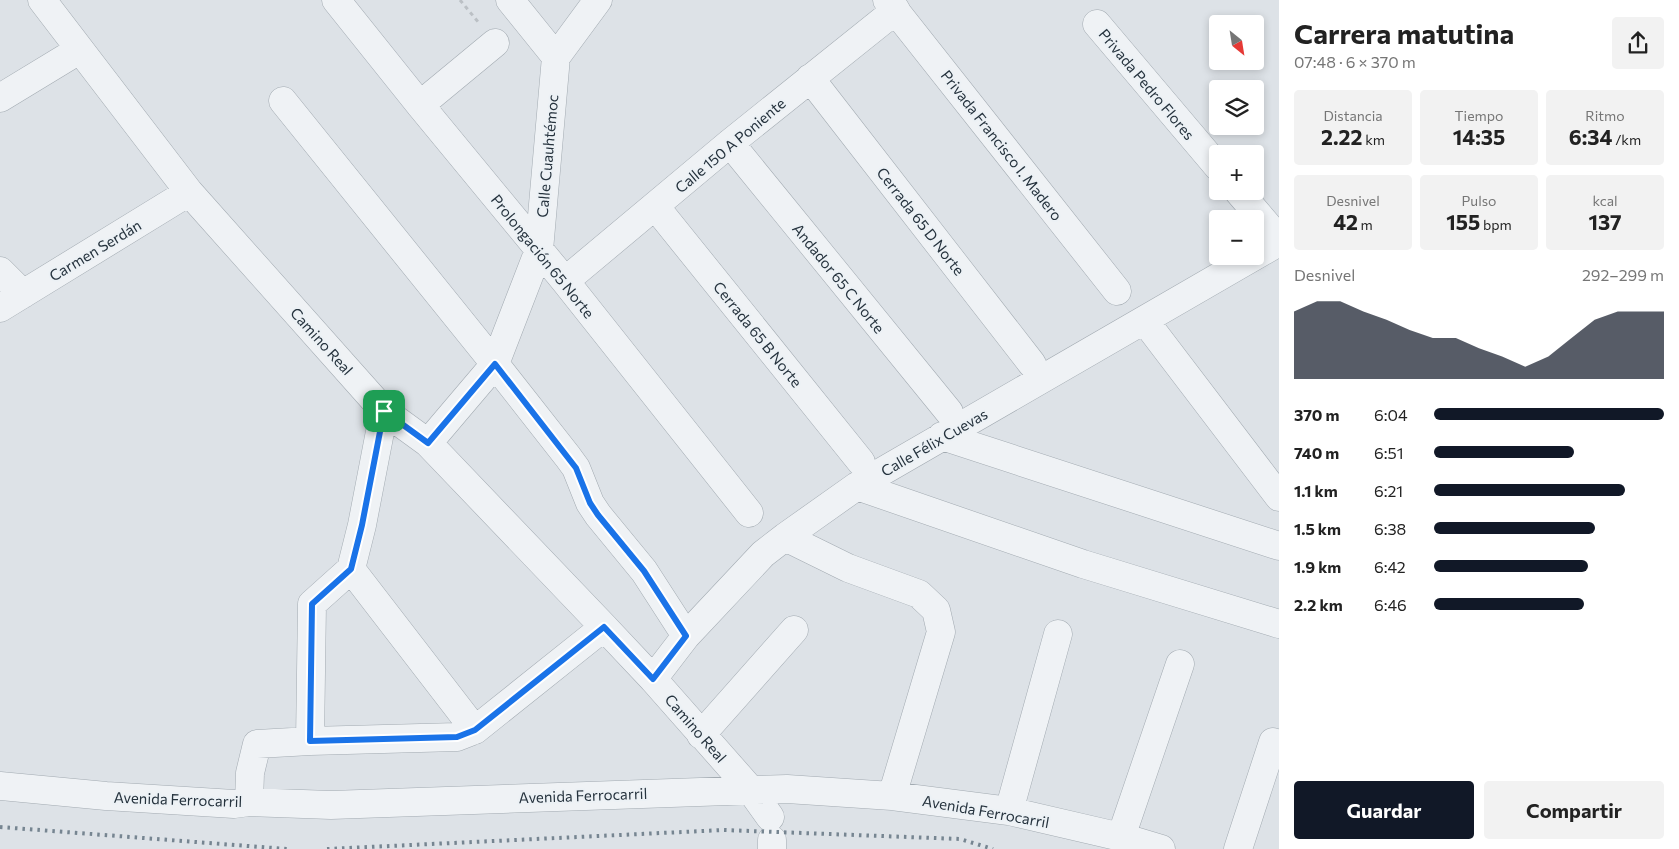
<!DOCTYPE html>
<html lang="es">
<head>
<meta charset="utf-8">
<style>
	body { margin:0; font-family:Commissioner,sans-serif; background:#f2f2f2; color:#222; height:100vh; display:flex; flex-direction:column; font-size:19px; white-space:nowrap }
	* { box-sizing:border-box; margin:0 }
	p { font-size:16px; color:#767676 }
	.icon { flex:none; width:28px; height:28px; fill:none; stroke:currentColor; stroke-width:2; stroke-linecap:round; stroke-linejoin:round }
	.map { position:relative; flex:1; overflow:hidden }
	.drawer { display:flex; flex-direction:column; background:#fff; width:400px }
	.drawer>* { flex:none }
	.needle { width:32px; rotate:150deg }
	.fabs { position:absolute; left:1209px; top:15px; display:grid; gap:10px }
	.fabs a { display:grid; place-items:center; width:55px; height:55px; border-radius:5px; background:#fff; box-shadow:0 2px 8px #0003; font-size:25px }
	.pin { position:absolute; display:grid; place-items:center; width:42px; height:42px; color:#fff; margin:-21px; border-radius:10px; box-shadow:0 2px 8px #0006 }
	.round { display:grid; place-items:center; flex:none; width:52px; height:52px; border-radius:5px; background:#f2f2f2 }
	.summary { display:flex; align-items:center; justify-content:space-between; height:85px; padding:0 15px }
	h1 { font-size:28px; font-weight:700; line-height:38px }
	.metrics { display:grid; grid-template-columns:repeat(3,1fr); gap:8px; height:85px; padding:5px 15px }
	.metrics div { display:grid; align-content:center; border-radius:5px; background:#f2f2f2; text-align:center }
	.metrics b { font-size:21px; font-weight:700 }
	.metrics small { font-size:14px; font-weight:400 }
	.metrics p { font-size:14px }
	.chart { height:140px; padding:10px 15px }
	.chart p { display:flex; justify-content:space-between }
	.chart svg { width:100%; height:90px; margin-top:5px; fill:#111827; opacity:.7 }
	.primary-button { display:flex; gap:10px; margin-top:auto; padding:10px 15px }
	.primary-button a { flex:1; height:58px; border-radius:5px; background:#111827; color:#fff; font-size:20px; font-weight:700; line-height:58px; text-align:center }
	.primary-button a+a { background:#f2f2f2; color:#222 }
	ul { padding:0 15px; list-style:none; font-size:16px }
	li { display:grid; grid-template-columns:80px 60px 1fr; align-items:center; height:38px }
	li i { height:12px; border-radius:6px; background:#111827 }
	main { display:flex; flex:1; min-height:0 }
	.map>svg:first-child { display:block }
	.lines { fill:none; stroke-linecap:round; stroke-linejoin:round }
	.minor-casing { stroke:#a2aab1; stroke-width:29 }
	.path { stroke:#bbc0c5; stroke-width:3; stroke-dasharray:4 4; stroke-linecap:butt }
	.minor { stroke:#eff2f5; stroke-width:28 }
	.rail { stroke:#768591; stroke-width:4; stroke-dasharray:2.5 5; stroke-linecap:butt }
	.route-casing { stroke:#fff; stroke-width:10 }
	.route { stroke:#1a73e8; stroke-width:6 }
	.labels { text-anchor:middle; dominant-baseline:central; stroke-width:4; stroke-linejoin:round; paint-order:stroke }
	.street-label { font-size:15px; fill:#26333e; stroke:#ecf1f5 }
</style>
</head>
<body>
<main>
<div class="map">
<svg width="1279" height="849" viewBox="0 0 1279 849">
	<rect width="100%" height="100%" fill="#dde2e7"/>
	<g class="lines">
		<defs>
			<path id="minor" d="M 42,0 L 189,192 L 384,411 L 428,443 L 604,627 L 653,679 L 750,789 L 770,817
				M 336,0 L 420,105 L 565,281 L 749,513
				M 510,0 L 556,57
				M 887,0 L 1117,291
				M 1097,24 L 1218,167
				M 810,78 L 1032,364
				M 0,98 L 79,50
				M 283,101 L 495,364 L 568,457 L 576,468 L 590,503 L 598,515 L 644,571 L 686,636
				M 420,105 L 495,43
				M 730,143 L 949,412
				M 1238,191 L 1279,239
				M 655,206 L 861,462
				M 0,271 L 23,294
				M 565,281 L 730,143 L 896,10
				M 0,308 L 189,192
				M 1145,321 L 1279,497
				M 942,436 L 1279,546
				M 428,443 L 495,364 L 539,250 L 556,57 L 598,0
				M 857,486 L 1083,564 L 1279,624
				M 785,537 L 848,568 L 919,594 L 936,610 L 941,632 L 892,796
				M 351,569 L 475,730
				M 653,679 L 686,636 L 763,554 L 785,537 L 857,486 L 1279,242
				M 701,735 L 794,630
				M 310,741 L 457,737 L 475,730 L 604,627
				M 0,786 L 106,796 L 234,804 L 249,802 L 331,805 L 787,789 L 892,796 L 1009,811 L 1121,837 L 1161,849
				M 249,802 L 250,773 L 257,744 L 310,741 L 312,604 L 351,569 L 362,525 L 384,411
				M 1009,811 L 1058,634
				M 1121,837 L 1180,664
				M 772,849 L 772,840
				M 1238,849 L 1273,742"/>
		</defs>
		<use href="#minor" class="minor-casing"/>
		<path class="path" d="M 460,0 L 479,23"/>
		<use href="#minor" class="minor"/>
		<path class="rail" d="M 0,827 L 287,849
			M 327,849 L 724,830 L 960,839 L 993,849"/>
	</g>
	<g class="lines">
		<defs>
			<path id="route" d="M 495,364 L 576,468 L 590,503 L 598,515 L 644,571 L 686,636 L 653,679 L 604,627 L 475,730 L 457,737 L 310,741 L 312,604 L 351,569 L 362,525 L 384,411 L 428,443 Z"/>
		</defs>
		<use href="#route" class="route-casing"/>
		<use href="#route" class="route"/>
	</g>
	<g class="labels">
		<g class="street-label">
			<text transform="translate(1147 84) rotate(50)">Privada Pedro Flores</text>
			<text transform="translate(730 145) rotate(-40)">Calle 150 A Poniente</text>
			<text transform="translate(1002 145) rotate(52)">Privada Francisco I. Madero</text>
			<text transform="translate(547 156) rotate(-85)">Calle Cuauhtémoc</text>
			<text transform="translate(921 221) rotate(52)">Cerrada 65 D Norte</text>
			<text transform="translate(95 250) rotate(-31)">Carmen Serdán</text>
			<text transform="translate(543 256) rotate(51)">Prolongación 65 Norte</text>
			<text transform="translate(839 278) rotate(51)">Andador 65 C Norte</text>
			<text transform="translate(758 334) rotate(51)">Cerrada 65 B Norte</text>
			<text transform="translate(322 341) rotate(48)">Camino Real</text>
			<text transform="translate(934 442) rotate(-30)">Calle Félix Cuevas</text>
			<text transform="translate(696 728) rotate(49)">Camino Real</text>
			<text transform="translate(583 795) rotate(-2)">Avenida Ferrocarril</text>
			<text transform="translate(178 799) rotate(2)">Avenida Ferrocarril</text>
			<text transform="translate(986 811) rotate(10)">Avenida Ferrocarril</text>
		</g>
	</g>
</svg>
<div class="fabs">
<a><svg class="needle" viewBox="-14 -14 28 28"><path d="M0-13l5 13h-10z" fill="#e53935"/><path d="M0 13l5-13h-10z" fill="#767676"/></svg></a>
<a><svg class="icon" aria-label="layers" viewBox="0 0 24 24"><path d="M12 4l9 5-9 5-9-5zM3 14l9 5 9-5"/></svg></a>
<a>+</a>
<a>−</a>
</div>
<div class="pin" style="left:384px;top:411px;background:#1e9e55"><svg class="icon" aria-label="arrive" viewBox="0 0 24 24"><path d="M6 21V4h12l-3 4 3 4H6"/></svg></div>
</div>
<section class="drawer">
<div class="summary"><div><h1>Carrera matutina</h1><p>07:48 · 6 × 370 m</p></div><a class="round"><svg class="icon" aria-label="share" viewBox="0 0 24 24"><path d="M12 15V3M7 8l5-5 5 5M5 13v7h14v-7"/></svg></a></div>
<div class="metrics">
<div><p>Distancia</p><b>2.22<small> km</small></b></div>
<div><p>Tiempo</p><b>14:35</b></div>
<div><p>Ritmo</p><b>6:34<small> /km</small></b></div>
</div>
<div class="metrics">
<div><p>Desnivel</p><b>42<small> m</small></b></div>
<div><p>Pulso</p><b>155<small> bpm</small></b></div>
<div><p>kcal</p><b>137</b></div>
</div>
<div class="chart"><p><span>Desnivel</span>292–299 m</p>
<svg viewBox="0 0 160 44" preserveAspectRatio="none"><path d="M0 44V11L10 6L20 6L30 11L40 15L50 20L60 24L70 24L80 29L90 33L100 38L110 33L120 24L130 15L140 11L150 11L160 11V44z"/></svg>
</div>
<ul>
<li><b>370 m</b>6:04<i style="width:100%"></i></li>
<li><b>740 m</b>6:51<i style="width:61%"></i></li>
<li><b>1.1 km</b>6:21<i style="width:83%"></i></li>
<li><b>1.5 km</b>6:38<i style="width:70%"></i></li>
<li><b>1.9 km</b>6:42<i style="width:67%"></i></li>
<li><b>2.2 km</b>6:46<i style="width:65%"></i></li>
</ul>
<div class="primary-button"><a>Guardar</a><a>Compartir</a></div>
</section>
</main>
</body>
</html>
